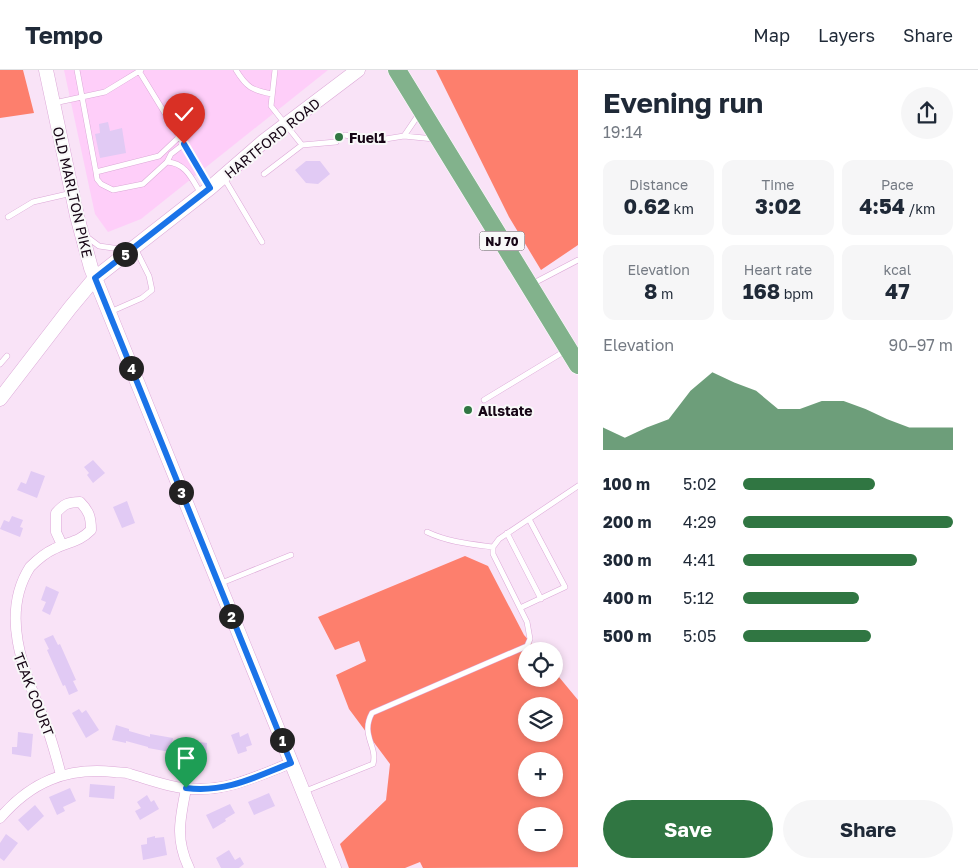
<!DOCTYPE html>
<html lang="en">
<head>
<meta charset="utf-8">
<style>
	body { margin:0; font-family:"Golos Text",sans-serif; background:#f6f6f7; color:#1f2937; height:100vh; display:flex; flex-direction:column; font-size:19px; white-space:nowrap }
	* { box-sizing:border-box; margin:0 }
	p { font-size:16px; color:#747a83 }
	.icon { flex:none; width:28px; height:28px; fill:none; stroke:currentColor; stroke-width:2; stroke-linecap:round; stroke-linejoin:round }
	.map { position:relative; flex:1; overflow:hidden }
	.sheet { display:flex; flex-direction:column; background:#fff; width:400px }
	.sheet>* { flex:none }
	.tools { position:absolute; left:518px; top:572px; display:grid; gap:10px }
	.tools a { display:grid; place-items:center; width:45px; height:45px; border-radius:50%; background:#fff; box-shadow:0 2px 8px #0003; font-size:25px }
	.pin { position:absolute; display:grid; place-items:center; width:42px; height:42px; color:#fff; margin:-51px -21px; border-radius:50% 50% 50% 0; rotate:-45deg; box-shadow:0 0 5px #0007 }
	.pin .icon { rotate:45deg }
	.km { position:absolute; width:25px; height:25px; margin:-12px; border-radius:50%; background:#222; color:#fff; font-size:14px; line-height:25px; text-align:center }
	.round { display:grid; place-items:center; flex:none; width:52px; height:52px; border-radius:26px; background:#f6f6f7 }
	.summary { display:flex; align-items:center; justify-content:space-between; height:85px; padding:0 25px }
	h1 { font-size:28px; font-weight:700; line-height:38px }
	.stats { display:grid; grid-template-columns:repeat(3,1fr); gap:8px; height:85px; padding:5px 25px }
	.stats div { display:grid; align-content:center; border-radius:12px; background:#f6f6f7; text-align:center }
	.stats b { font-size:21px; font-weight:700 }
	.stats small { font-size:14px; font-weight:400 }
	.stats p { font-size:14px }
	.chart { height:140px; padding:10px 25px }
	.chart p { display:flex; justify-content:space-between }
	.chart svg { width:100%; height:90px; margin-top:5px; fill:#307642; opacity:.7 }
	.button { display:flex; gap:10px; margin-top:auto; padding:10px 25px }
	.button a { flex:1; height:58px; border-radius:30px; background:#307642; color:#fff; font-size:20px; font-weight:700; line-height:58px; text-align:center }
	.button a+a { background:#f6f6f7; color:#1f2937 }
	ul { padding:0 25px; list-style:none; font-size:16px }
	li { display:grid; grid-template-columns:80px 60px 1fr; align-items:center; height:38px }
	li i { height:12px; border-radius:6px; background:#307642 }
	header { display:flex; align-items:center; gap:30px; box-sizing:border-box; height:70px; padding:0 25px; background:#fff; border-bottom:1px solid #e0e1e3 }
	header strong { font-size:24px }
	nav { display:flex; gap:28px; margin-inline-start:auto; font-size:18px }
	main { display:flex; flex:1; min-height:0 }
	.map>svg:first-child { display:block }
	.built { fill:#fecef9 }
	.forest { fill:#fd7f6d; fill-rule:evenodd }
	.building { fill:#e1caf4 }
	.lines { fill:none; stroke-linecap:round; stroke-linejoin:round }
	.service-casing { stroke:#dca8d7; stroke-width:6 }
	.minor-casing { stroke:#dca8d7; stroke-width:11 }
	.tertiary-casing { stroke:#dca8d7; stroke-width:15 }
	.trunk-casing { stroke:#fff; stroke-width:19 }
	.service { stroke:#fff; stroke-width:5 }
	.minor { stroke:#fff; stroke-width:10 }
	.tertiary { stroke:#fff; stroke-width:14 }
	.trunk { stroke:#82b28c; stroke-width:18 }
	.route-casing { stroke:#fff; stroke-width:10 }
	.route { stroke:#1a73e8; stroke-width:6 }
	.poi-dot { fill:#307642; stroke:#f8f8f8; stroke-width:2 }
	.labels { text-anchor:middle; dominant-baseline:central; stroke-width:4; stroke-linejoin:round; paint-order:stroke }
	.shield { fill:#f8f8f8; stroke:#5a4e59; stroke-width:1 }
	.shield-label { font-size:12px; font-weight:bold; fill:#160515 }
	.poi-label { font-size:14px; font-weight:bold; fill:#160515; stroke:#f8f8f8; text-anchor:start }
	.street-label { font-size:14px; fill:#160515; stroke:#f8f8f8 }
</style>
</head>
<body>
<header>
<strong>Tempo</strong>
<nav><a>Map</a><a>Layers</a><a>Share</a></nav>
</header>
<main>
<div class="map">
<svg width="578" height="798" viewBox="0 0 578 798">
	<rect width="100%" height="100%" fill="#f9e3f7"/>
	<path class="built" d="M 64,0 L 328,0 L 141,149 L 108,162 L 95,144 Z"/>
	<path class="forest" d="M 0,0 L 23,0 L 34,43 L 0,48 Z
		M 436,0 L 578,0 L 578,175 L 541,200 L 509,147 Z
		M 465,486 L 488,496 L 524,565 L 538,581 L 526,581 L 526,609 L 554,609 L 554,601 L 578,630 L 578,797 L 423,798 L 420,792 L 405,798 L 349,798 L 340,774 L 386,730 L 390,694 L 349,639 L 336,605 L 366,591 L 359,571 L 335,580 L 318,547 ZM 526,636 L 554,636 L 554,664 L 526,664 ZM 526,691 L 554,691 L 554,719 L 526,719 ZM 526,746 L 554,746 L 554,774 L 526,774 Z"/>
	<path class="building" d="M 108,52 L 110,61 L 122,58 L 126,83 L 100,88 L 95,64 L 100,63 L 99,54 Z
		M 306,91 L 320,91 L 330,104 L 318,114 L 306,113 L 295,100 Z
		M 93,390 L 105,403 L 93,413 L 87,405 L 89,403 L 84,397 Z
		M 31,401 L 45,406 L 37,428 L 17,420 L 21,412 L 26,414 Z
		M 127,431 L 135,453 L 122,458 L 113,437 Z
		M 12,446 L 23,450 L 20,457 L 23,458 L 20,467 L 0,459 L 4,450 L 9,452 Z
		M 46,516 L 59,522 L 50,545 L 42,541 L 46,532 L 41,530 Z
		M 53,565 L 58,575 L 60,574 L 76,610 L 73,611 L 78,621 L 69,625 L 65,615 L 63,616 L 47,580 L 49,579 L 44,569 Z
		M 79,639 L 82,643 L 86,640 L 99,660 L 86,668 L 72,643 Z
		M 116,655 L 129,659 L 129,661 L 150,667 L 150,664 L 173,668 L 170,682 L 148,678 L 148,677 L 126,671 L 126,673 L 112,670 Z
		M 18,662 L 33,664 L 31,687 L 12,684 L 12,677 L 17,677 Z
		M 239,662 L 240,667 L 248,663 L 252,675 L 246,677 L 247,681 L 238,684 L 231,665 Z
		M 185,670 L 207,673 L 206,688 L 189,687 L 189,685 L 184,685 Z
		M 90,714 L 115,716 L 114,729 L 89,727 Z
		M 70,718 L 76,731 L 63,737 L 65,741 L 57,745 L 49,727 Z
		M 269,723 L 275,736 L 254,745 L 248,732 Z
		M 147,725 L 151,732 L 154,730 L 159,739 L 140,750 L 135,741 L 141,738 L 137,732 Z
		M 230,734 L 235,743 L 225,749 L 226,751 L 213,759 L 206,745 Z
		M 35,735 L 44,746 L 28,761 L 18,750 Z
		M 6,764 L 18,773 L 4,791 L 0,788 L 0,773 Z
		M 155,766 L 155,768 L 164,767 L 167,785 L 143,790 L 141,775 L 147,774 L 147,768 Z
		M 229,780 L 235,790 L 240,787 L 244,794 L 239,798 L 221,798 L 216,788 Z"/>
	<g class="lines">
		<defs>
			<path id="service" d="M 77,0 L 96,102 L 97,109 L 101,114 L 113,120 L 143,114 L 167,92 L 171,84 L 184,74
				M 236,0 C 247,18 252,20 272,24
				M 275,0 L 271,36 L 302,75
				M 139,1 L 210,117
				M 54,33 L 105,22 L 141,0
				M 345,65 L 373,71 L 404,66 L 434,69
				M 404,66 L 419,44
				M 167,92 C 186,93 192,109 201,124
				M 96,102 L 159,86 L 179,67
				M 264,104 L 302,75 L 336,72
				M 224,108 L 262,172
				M 8,147 L 33,132 L 72,123
				M 87,167 L 99,176 L 127,180
				M 532,214 L 578,190
				M 110,242 L 142,228 L 152,220 L 149,206 L 135,178
				M 0,294 L 7,286
				M 484,330 L 565,281
				M 427,462 C 448,472 470,474 493,477
				M 507,463 L 541,529
				M 219,514 L 291,485
				M 520,538 L 565,517 L 529,449
				M 303,722 L 373,694 C 378,676 360,665 372,643 L 527,576 L 530,569 L 527,552 L 493,484 L 493,477 L 499,469 L 578,416"/>
			<path id="minor" d="M 61,705 C 56,686 51,666 43,647 C 23,599 0,544 30,497 C 37,490 45,483 54,479 C 69,471 78,473 91,460 C 91,447 89,441 80,432 C 68,432 64,434 56,443 L 56,462 L 62,475
				M 186,719 C 180,749 175,769 189,798
				M 0,748 C 31,712 66,697 114,702 C 120,703 125,702 130,704 C 151,710 174,719 196,719 C 231,720 259,705 291,693"/>
			<path id="tertiary" d="M 46,0 L 77,146 L 91,198 L 334,798
				M 0,329 L 70,238 L 95,208 L 210,118 L 264,71 L 358,0"/>
			<path id="trunk" d="M 397,0 L 578,295"/>
		</defs>
		<use href="#service" class="service-casing"/>
		<use href="#minor" class="minor-casing"/>
		<use href="#tertiary" class="tertiary-casing"/>
		<use href="#trunk" class="trunk-casing"/>
		<use href="#service" class="service"/>
		<use href="#minor" class="minor"/>
		<use href="#tertiary" class="tertiary"/>
		<use href="#trunk" class="trunk"/>
	</g>
	<g class="lines">
		<defs>
			<path id="route" d="M 184,74 L 210,118 L 95,208 L 291,693 C 255,707 226,723 186,718"/>
		</defs>
		<use href="#route" class="route-casing"/>
		<use href="#route" class="route"/>
	</g>
	<g class="poi-dot">
		<circle cx="339" cy="67" r="5"/>
		<circle cx="468" cy="340" r="5"/>
	</g>
	<g class="labels">
		<rect class="shield" x="479.5" y="161.5" width="45" height="19" rx="4"/>
		<g class="shield-label">
			<text x="502" y="171">NJ 70</text>
		</g>
		<g class="poi-label">
			<text x="349" y="67">Fuel1</text>
			<text x="478" y="340">Allstate</text>
		</g>
		<g class="street-label">
			<text transform="translate(272 68) rotate(-39)">HARTFORD ROAD</text>
			<text transform="translate(73 122) rotate(77)">OLD MARLTON PIKE</text>
			<text transform="translate(34 624) rotate(69)">TEAK COURT</text>
		</g>
	</g>
</svg>
<div class="tools">
<a><svg class="icon" aria-label="locate" viewBox="0 0 24 24"><circle cx="12" cy="12" r="6"/><path d="M12 2v4M12 18v4M2 12h4M18 12h4"/></svg></a>
<a><svg class="icon" aria-label="layers" viewBox="0 0 24 24"><path d="M12 4l9 5-9 5-9-5zM3 14l9 5 9-5"/></svg></a>
<a>+</a>
<a>−</a>
</div>
<div class="pin" style="left:186px;top:718px;background:#1e9e55"><svg class="icon" aria-label="arrive" viewBox="0 0 24 24"><path d="M6 21V4h12l-3 4 3 4H6"/></svg></div>
<div class="pin" style="left:184px;top:74px;background:#d93025"><svg class="icon" aria-label="check" viewBox="0 0 24 24"><path d="M5 12l5 5 9-10"/></svg></div>
<b class="km" style="left:282px;top:670px">1</b>
<b class="km" style="left:231px;top:546px">2</b>
<b class="km" style="left:181px;top:422px">3</b>
<b class="km" style="left:131px;top:298px">4</b>
<b class="km" style="left:125px;top:184px">5</b>
</div>
<section class="sheet">
<div class="summary"><div><h1>Evening run</h1><p>19:14</p></div><a class="round"><svg class="icon" aria-label="share" viewBox="0 0 24 24"><path d="M12 15V3M7 8l5-5 5 5M5 13v7h14v-7"/></svg></a></div>
<div class="stats">
<div><p>Distance</p><b>0.62<small> km</small></b></div>
<div><p>Time</p><b>3:02</b></div>
<div><p>Pace</p><b>4:54<small> /km</small></b></div>
</div>
<div class="stats">
<div><p>Elevation</p><b>8<small> m</small></b></div>
<div><p>Heart rate</p><b>168<small> bpm</small></b></div>
<div><p>kcal</p><b>47</b></div>
</div>
<div class="chart"><p><span>Elevation</span>90–97 m</p>
<svg viewBox="0 0 160 44" preserveAspectRatio="none"><path d="M0 44V33L10 38L20 33L30 29L40 15L50 6L60 11L70 15L80 24L90 24L100 20L110 20L120 24L130 29L140 33L150 33L160 33V44z"/></svg>
</div>
<ul>
<li><b>100 m</b>5:02<i style="width:63%"></i></li>
<li><b>200 m</b>4:29<i style="width:100%"></i></li>
<li><b>300 m</b>4:41<i style="width:83%"></i></li>
<li><b>400 m</b>5:12<i style="width:55%"></i></li>
<li><b>500 m</b>5:05<i style="width:61%"></i></li>
</ul>
<div class="button"><a>Save</a><a>Share</a></div>
</section>
</main>
</body>
</html>
